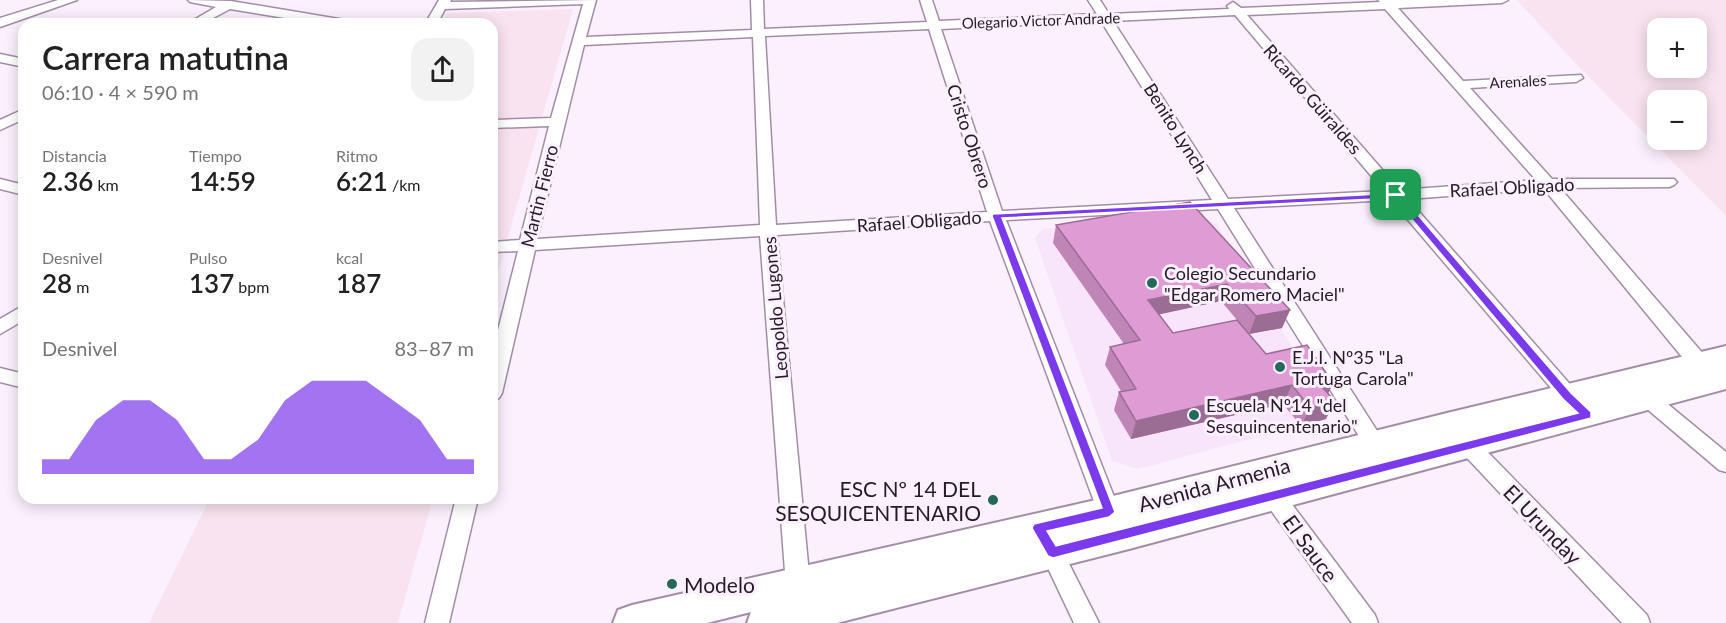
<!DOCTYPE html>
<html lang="es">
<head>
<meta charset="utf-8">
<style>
	body { margin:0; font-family:Lato,sans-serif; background:#f2f2f2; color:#222; height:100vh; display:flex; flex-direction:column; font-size:22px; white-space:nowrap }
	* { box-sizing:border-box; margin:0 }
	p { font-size:20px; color:#767676 }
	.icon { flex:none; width:33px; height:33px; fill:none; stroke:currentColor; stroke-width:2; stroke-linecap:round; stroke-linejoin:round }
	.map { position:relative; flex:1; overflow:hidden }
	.drawer { position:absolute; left:18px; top:18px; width:480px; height:486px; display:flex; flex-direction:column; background:#fff; border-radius:18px; box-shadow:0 3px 15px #0003 }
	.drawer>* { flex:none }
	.buttons { position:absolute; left:1647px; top:18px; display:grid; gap:12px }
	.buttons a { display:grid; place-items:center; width:60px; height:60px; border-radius:12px; background:#fff; box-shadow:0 3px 15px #0003; font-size:30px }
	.pin { position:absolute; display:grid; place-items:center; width:51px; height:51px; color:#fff; margin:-26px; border-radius:12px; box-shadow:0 3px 9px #0006 }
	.round { display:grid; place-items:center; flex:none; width:63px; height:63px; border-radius:18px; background:#f2f2f2 }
	.summary { display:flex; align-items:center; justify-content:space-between; height:102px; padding:0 24px }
	h1 { font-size:33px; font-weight:600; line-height:45px }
	.metrics { display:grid; grid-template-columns:repeat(3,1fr); gap:9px; height:102px; padding:6px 24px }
	.metrics div { display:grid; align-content:center }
	.metrics b { font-size:26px; font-weight:600 }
	.metrics small { font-size:16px; font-weight:400 }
	.metrics p { font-size:16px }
	.chart { height:168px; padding:12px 24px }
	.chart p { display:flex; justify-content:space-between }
	.chart svg { width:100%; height:108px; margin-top:6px; fill:#7c3aed; opacity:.7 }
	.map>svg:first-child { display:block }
	.industrial { fill:#f9e3f0; fill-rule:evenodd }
	.built { fill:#f8e5fb }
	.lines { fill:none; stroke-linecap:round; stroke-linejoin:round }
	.street-casing { stroke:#a48ca9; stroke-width:3 }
	.primary-casing { stroke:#a48ca9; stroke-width:4 }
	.street { fill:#fff; fill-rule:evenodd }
	.primary { fill:#fff; fill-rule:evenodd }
	.wall { fill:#bf85b6; fill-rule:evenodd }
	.shaded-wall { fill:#9b6c94 }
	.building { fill:#de9bd4; stroke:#9b6c94; stroke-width:1.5 }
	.route { fill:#7c3aed; stroke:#fff; stroke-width:1.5; fill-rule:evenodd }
	.poi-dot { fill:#23685a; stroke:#fbf0fd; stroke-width:2 }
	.labels { text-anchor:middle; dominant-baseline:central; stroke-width:6; stroke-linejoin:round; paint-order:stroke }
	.far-street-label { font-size:15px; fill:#261c27; stroke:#fbf0fd }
	.street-label { font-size:18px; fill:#261c27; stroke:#fbf0fd }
	.poi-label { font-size:18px; fill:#261c27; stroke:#fbf0fd; text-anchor:start }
	.near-street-label { font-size:21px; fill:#261c27; stroke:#fbf0fd }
	.near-poi-label { font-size:21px; fill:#261c27; stroke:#fbf0fd; text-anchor:end }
</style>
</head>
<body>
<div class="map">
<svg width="1726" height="623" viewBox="0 0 1726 623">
	<rect width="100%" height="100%" fill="#fbf0fd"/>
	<path class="industrial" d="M 1517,0 L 1726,0 L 1726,216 L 1578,66 ZM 1658,28 L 1696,28 L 1696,68 L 1658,68 ZM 1658,100 L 1696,100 L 1696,140 L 1658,140 Z
		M 573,9 L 492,293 L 492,24 L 442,24 L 447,13 Z
		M 210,498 L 433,498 L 398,623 L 149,623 Z"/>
	<path class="built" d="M 1200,217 L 1216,223 L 1329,407 L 1326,419 L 1138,469 L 1112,461 L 1035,238 L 1043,229 Z"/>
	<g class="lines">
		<defs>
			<path id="street" d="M 58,0 L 77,0 L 0,27 L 0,18 Z
				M 188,0 L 231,1 L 345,20 L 351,24 L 322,24 L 230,9 L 202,24 L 187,24 L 216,7 L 190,2 Z
				M 439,0 L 451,0 L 450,2 L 596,0 L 586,37 L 752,30 L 751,0 L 763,0 L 764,29 L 927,22 L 920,0 L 932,0 L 939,21 L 1097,14 L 1088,0 L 1100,0 L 1109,14 L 1229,9 L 1227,6 L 1233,2 L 1241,8 L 1380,2 L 1378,0 L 1508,0 L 1502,3 L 1398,8 L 1463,81 L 1581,75 L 1583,78 L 1576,82 L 1470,88 L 1552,179 L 1674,179 L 1677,182 L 1674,185 L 1669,187 L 1560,188 L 1718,371 L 1715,376 L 1708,378 L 1692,369 L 1544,189 L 1408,199 L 1582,398 L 1585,403 L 1582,408 L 1575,410 L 1568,408 L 1391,200 L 1234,208 L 1381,437 L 1392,451 L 1389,457 C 1378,460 1374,457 1367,449 L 1218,209 L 1006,220 L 1118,507 L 1127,519 L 1124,526 C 1111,530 1104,524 1098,512 L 990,221 L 777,235 L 810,585 L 824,623 L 800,623 L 786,585 L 760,236 L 535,250 L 502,393 L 499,398 L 492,400 L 492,354 L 518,251 L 492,252 L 492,242 L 520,240 L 549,126 L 492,128 L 492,120 L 551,118 L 583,4 L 445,9 L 437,24 L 425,24 ZM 1385,9 L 1536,180 L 1400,190 L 1247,15 ZM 1235,15 L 1384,191 L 1228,199 L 1113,21 ZM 1101,21 L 1212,200 L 1002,211 L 941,29 ZM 929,29 L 987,212 L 776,225 L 765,36 ZM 753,37 L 760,225 L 537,239 L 584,45 Z
				M 0,54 L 24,59 L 24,67 L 0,62 Z
				M 24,109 L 24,119 L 0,130 L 0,120 Z
				M 0,179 L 24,185 L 24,195 L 0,189 Z
				M 24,305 L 24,320 L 0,334 L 0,319 Z
				M 0,368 L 24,374 L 24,388 L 0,382 Z
				M 1640,385 L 1647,387 L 1726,452 L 1726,472 L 1719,470 L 1633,397 L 1630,392 L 1633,387 Z
				M 1461,430 L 1468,432 L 1647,615 L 1650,623 L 1622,623 L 1454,444 L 1451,438 L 1454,432 Z
				M 1268,480 L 1276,483 L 1375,615 L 1378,623 L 1352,623 L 1260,495 L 1257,489 L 1260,483 Z
				M 456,498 L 478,498 L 449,623 L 425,623 Z
				M 1049,537 L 1057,540 L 1099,623 L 1074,623 L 1038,547 L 1041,540 Z"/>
			<path id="primary" d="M 1726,346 L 1726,389 L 1129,549 L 837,623 L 747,623 L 751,612 L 707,623 L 613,623 L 618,610 L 632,605 L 1109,497 L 1447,413 Z"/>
		</defs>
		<use href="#street" class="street-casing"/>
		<use href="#primary" class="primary-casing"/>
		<use href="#street" class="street"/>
		<use href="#primary" class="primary"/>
	</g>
	<path class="wall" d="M 1190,202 L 1290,310 L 1282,328 L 1249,334 L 1266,354 L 1333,383 L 1328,393 L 1326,419 L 1301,426 L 1283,404 L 1131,439 L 1114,410 L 1119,392 L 1121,391 L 1105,365 L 1110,347 L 1124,344 L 1053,243 L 1056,225 ZM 1221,301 L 1237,320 L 1173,333 L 1159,314 Z"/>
	<path class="shaded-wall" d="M 1227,284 L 1221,301 L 1143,318 L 1148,300 Z
		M 1290,310 L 1282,328 L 1249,334 L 1256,316 Z
		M 1333,383 L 1324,402 L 1322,387 Z
		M 1292,385 L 1283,404 L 1131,439 L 1136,421 Z
		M 1335,401 L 1326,419 L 1301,426 L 1310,408 Z"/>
	<path class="building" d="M 1190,202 L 1290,310 L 1256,316 L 1227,284 L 1148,300 L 1173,333 L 1237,320 L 1266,354 L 1307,345 L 1333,383 L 1322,387 L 1335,401 L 1310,408 L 1292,385 L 1136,421 L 1119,392 L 1136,389 L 1110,347 L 1140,340 L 1056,225 Z"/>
	<path class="route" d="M 1399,193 L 1571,393 L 1591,412 L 1591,418 L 1053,558 L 1048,556 L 1032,528 L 1034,524 L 1102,508 L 992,216 L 993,214 ZM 1394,198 L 1563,399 L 1578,413 L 1056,546 L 1047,531 L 1109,517 L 1115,512 L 1002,218 Z"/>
	<g class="poi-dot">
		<circle cx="1152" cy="283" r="6"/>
		<circle cx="1280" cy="367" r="6"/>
		<circle cx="1194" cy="415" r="6"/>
		<circle cx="993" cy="500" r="6"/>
		<circle cx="672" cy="584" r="6"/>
	</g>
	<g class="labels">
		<g class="far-street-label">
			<text transform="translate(1041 20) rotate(-2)">Olegario Victor Andrade</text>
			<text transform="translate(1518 81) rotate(-3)">Arenales</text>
		</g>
		<g class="street-label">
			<text transform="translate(1313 99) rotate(49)">Ricardo Güiraldes</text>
			<text transform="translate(1176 128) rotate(58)">Benito Lynch</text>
			<text transform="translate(970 136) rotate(72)">Cristo Obrero</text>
			<text transform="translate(1512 187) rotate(-3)">Rafael Obligado</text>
			<text transform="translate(539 196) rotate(-76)">Martin Fierro</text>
			<text transform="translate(919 221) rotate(-4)">Rafael Obligado</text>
			<text transform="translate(775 308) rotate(-95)">Leopoldo Lugones</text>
		</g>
		<g class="poi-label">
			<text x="1164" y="273">Colegio Secundario<tspan x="1164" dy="21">"Edgar Romero Maciel"</tspan></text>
			<text x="1292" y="357">E.J.I. Nº35 "La<tspan x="1292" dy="21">Tortuga Carola"</tspan></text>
			<text x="1206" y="405">Escuela Nº14 "del<tspan x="1206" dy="21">Sesquincentenario"</tspan></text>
		</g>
		<g class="near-street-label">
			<text transform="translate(1214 484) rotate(-15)">Avenida Armenia</text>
			<text transform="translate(1543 524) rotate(46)">El Urunday</text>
			<text transform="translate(1311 548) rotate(54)">El Sauce</text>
		</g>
		<g class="near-poi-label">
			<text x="981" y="488">ESC Nº 14 DEL<tspan x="981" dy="24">SESQUICENTENARIO</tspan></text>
			<text x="684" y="584" text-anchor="start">Modelo</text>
		</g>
	</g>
</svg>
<div class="buttons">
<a>+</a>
<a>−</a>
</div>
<div class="pin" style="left:1396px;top:195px;background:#1e9e55"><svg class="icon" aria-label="arrive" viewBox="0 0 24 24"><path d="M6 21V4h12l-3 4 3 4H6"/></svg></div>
<section class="drawer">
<div class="summary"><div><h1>Carrera matutina</h1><p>06:10 · 4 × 590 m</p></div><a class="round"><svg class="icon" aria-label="share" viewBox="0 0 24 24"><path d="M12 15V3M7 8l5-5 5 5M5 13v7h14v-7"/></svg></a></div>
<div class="metrics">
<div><p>Distancia</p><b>2.36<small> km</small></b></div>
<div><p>Tiempo</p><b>14:59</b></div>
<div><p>Ritmo</p><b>6:21<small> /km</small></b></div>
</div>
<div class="metrics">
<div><p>Desnivel</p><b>28<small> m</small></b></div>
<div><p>Pulso</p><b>137<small> bpm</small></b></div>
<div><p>kcal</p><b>187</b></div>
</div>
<div class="chart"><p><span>Desnivel</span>83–87 m</p>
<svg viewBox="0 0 160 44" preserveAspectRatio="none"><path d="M0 44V38L10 38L20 22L30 14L40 14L50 22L60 38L70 38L80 30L90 14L100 6L110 6L120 6L130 14L140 22L150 38L160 38V44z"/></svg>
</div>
</section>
</div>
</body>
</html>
